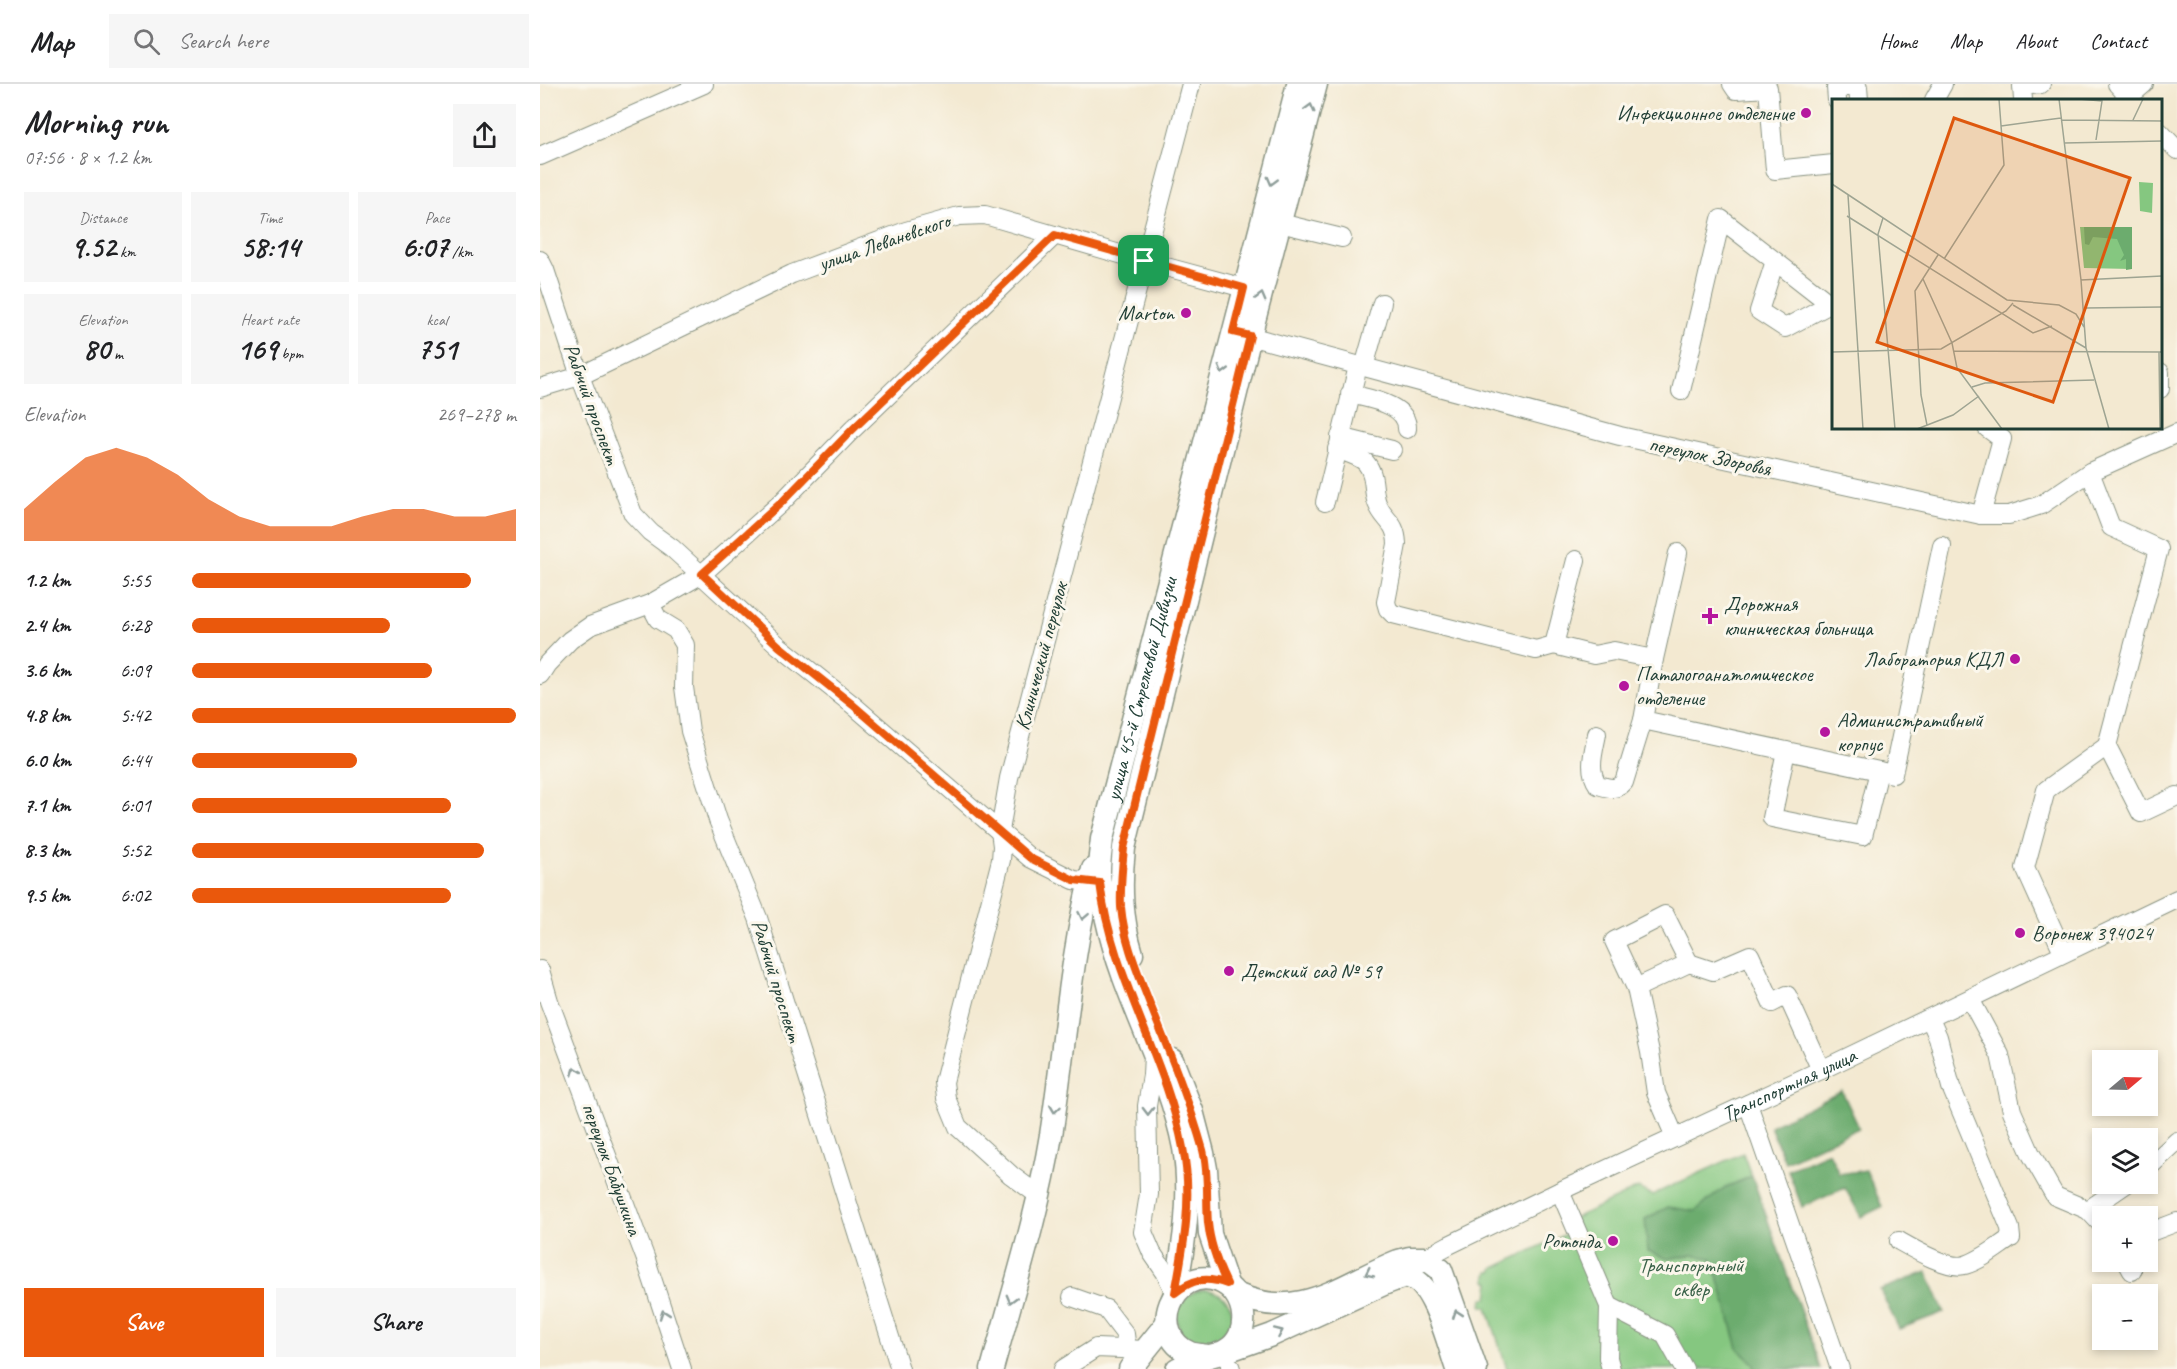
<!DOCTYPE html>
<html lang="en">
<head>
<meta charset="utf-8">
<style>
	body { margin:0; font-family:Caveat,sans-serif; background:#f6f6f6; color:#202124; height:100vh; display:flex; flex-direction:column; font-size:22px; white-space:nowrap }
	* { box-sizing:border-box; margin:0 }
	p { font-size:20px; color:#757577 }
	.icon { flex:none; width:33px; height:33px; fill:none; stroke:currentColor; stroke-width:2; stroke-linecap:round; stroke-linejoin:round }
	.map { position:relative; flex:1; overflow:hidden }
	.side { display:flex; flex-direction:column; background:#fff; width:540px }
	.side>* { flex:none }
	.needle { width:39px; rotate:71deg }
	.tools { position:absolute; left:1552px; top:966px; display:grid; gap:12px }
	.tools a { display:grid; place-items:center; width:66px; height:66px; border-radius:0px; background:#fff; box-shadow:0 3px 9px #0003; font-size:30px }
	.pin { position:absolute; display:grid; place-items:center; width:51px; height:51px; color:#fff; margin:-26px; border-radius:12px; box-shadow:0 3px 9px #0006 }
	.round { display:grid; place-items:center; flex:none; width:63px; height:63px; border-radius:0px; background:#f6f6f6 }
	.headline { display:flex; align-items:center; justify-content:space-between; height:102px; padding:0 24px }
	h1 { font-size:33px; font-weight:700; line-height:45px }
	.metrics { display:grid; grid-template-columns:repeat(3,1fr); gap:9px; height:102px; padding:6px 24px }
	.metrics div { display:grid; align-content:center; border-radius:0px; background:#f6f6f6; text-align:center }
	.metrics b { font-size:30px; font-weight:700 }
	.metrics small { font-size:16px; font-weight:400 }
	.metrics p { font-size:16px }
	.chart { height:168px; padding:12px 24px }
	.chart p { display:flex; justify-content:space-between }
	.chart svg { width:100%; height:108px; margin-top:6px; fill:#ea580c; opacity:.7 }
	.action { display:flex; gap:12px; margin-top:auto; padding:12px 24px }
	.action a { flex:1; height:69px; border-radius:0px; background:#ea580c; color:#fff; font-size:24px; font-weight:700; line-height:69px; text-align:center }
	.action a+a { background:#f6f6f6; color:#202124 }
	ul { padding:0 24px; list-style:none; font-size:20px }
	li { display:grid; grid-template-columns:96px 72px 1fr; align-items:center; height:45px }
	li i { height:15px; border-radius:8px; background:#ea580c }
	header { display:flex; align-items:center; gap:36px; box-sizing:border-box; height:84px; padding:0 30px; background:#fff; border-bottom:2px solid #e0e0e0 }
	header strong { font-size:28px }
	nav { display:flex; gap:33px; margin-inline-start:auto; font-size:21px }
	.search { width:420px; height:54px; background:#f6f6f6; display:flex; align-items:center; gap:15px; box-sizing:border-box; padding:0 21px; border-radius:0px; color:#757577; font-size:22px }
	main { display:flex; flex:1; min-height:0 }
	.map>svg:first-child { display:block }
	.green { fill:#85c780; stroke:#52825a; stroke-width:1.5 }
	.forest { fill:#6cac6e; stroke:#467451; stroke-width:1.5 }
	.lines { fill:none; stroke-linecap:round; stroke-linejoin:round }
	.minor-casing { stroke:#899382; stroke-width:20 }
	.major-casing { stroke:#899382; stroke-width:25 }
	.minor { stroke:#fff; stroke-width:18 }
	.major { stroke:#fff; stroke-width:22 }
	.oneway { stroke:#8f9e9a }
	.route-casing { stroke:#fff; stroke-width:12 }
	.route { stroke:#ea580c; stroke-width:8 }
	.poi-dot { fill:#b5179e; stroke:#fbf7ec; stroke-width:2 }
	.labels { text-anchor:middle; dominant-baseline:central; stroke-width:6; stroke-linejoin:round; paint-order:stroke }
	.poi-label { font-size:21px; fill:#1f3d34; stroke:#fbf7ec; text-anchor:start }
	.street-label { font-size:21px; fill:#1f3d34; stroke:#fbf7ec }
	.park-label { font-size:21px; fill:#386047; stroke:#fbf7ec }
	.inset-road { fill:none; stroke:#9ea492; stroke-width:1.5 }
	.view { fill:#de580e; fill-opacity:0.15; stroke:#de580e; stroke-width:3 }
	.inset-edge { fill:none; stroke:#1f3d34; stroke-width:3 }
</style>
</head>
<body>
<header>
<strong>Map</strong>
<div class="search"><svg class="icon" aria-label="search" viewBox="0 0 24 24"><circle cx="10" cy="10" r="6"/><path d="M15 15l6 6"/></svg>Search here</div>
<nav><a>Home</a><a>Map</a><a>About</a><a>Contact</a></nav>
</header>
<main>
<section class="side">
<div class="headline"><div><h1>Morning run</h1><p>07:56 · 8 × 1.2 km</p></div><a class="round"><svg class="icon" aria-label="share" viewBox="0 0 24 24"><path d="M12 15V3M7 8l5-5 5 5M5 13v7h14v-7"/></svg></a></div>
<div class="metrics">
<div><p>Distance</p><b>9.52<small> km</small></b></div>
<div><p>Time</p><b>58:14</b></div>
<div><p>Pace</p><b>6:07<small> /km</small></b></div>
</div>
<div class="metrics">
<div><p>Elevation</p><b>80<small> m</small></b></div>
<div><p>Heart rate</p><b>169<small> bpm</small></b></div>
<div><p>kcal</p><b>751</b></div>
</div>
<div class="chart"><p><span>Elevation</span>269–278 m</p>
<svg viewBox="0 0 160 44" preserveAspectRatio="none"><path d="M0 44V31L10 20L20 10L30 6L40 10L50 17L60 27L70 34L80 38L90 38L100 38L110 34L120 31L130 31L140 34L150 34L160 31V44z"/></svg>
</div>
<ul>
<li><b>1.2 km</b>5:55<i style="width:86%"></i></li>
<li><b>2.4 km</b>6:28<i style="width:61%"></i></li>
<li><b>3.6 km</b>6:09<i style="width:74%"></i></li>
<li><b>4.8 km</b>5:42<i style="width:100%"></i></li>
<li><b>6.0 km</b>6:44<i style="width:51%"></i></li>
<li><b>7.1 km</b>6:01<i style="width:80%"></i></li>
<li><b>8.3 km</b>5:52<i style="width:90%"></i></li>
<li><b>9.5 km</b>6:02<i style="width:80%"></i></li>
</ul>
<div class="action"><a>Save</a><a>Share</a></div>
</section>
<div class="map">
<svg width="1637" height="1285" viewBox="0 0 1637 1285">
	<rect width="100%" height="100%" fill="#fbf7ec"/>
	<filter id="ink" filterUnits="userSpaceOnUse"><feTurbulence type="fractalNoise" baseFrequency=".0167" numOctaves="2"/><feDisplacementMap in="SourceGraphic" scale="12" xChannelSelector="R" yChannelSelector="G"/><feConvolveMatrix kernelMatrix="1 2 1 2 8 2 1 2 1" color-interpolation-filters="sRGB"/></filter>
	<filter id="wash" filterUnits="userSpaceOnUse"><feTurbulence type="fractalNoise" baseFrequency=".008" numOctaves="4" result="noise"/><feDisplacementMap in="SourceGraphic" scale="24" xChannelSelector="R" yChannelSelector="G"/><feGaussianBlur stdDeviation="1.35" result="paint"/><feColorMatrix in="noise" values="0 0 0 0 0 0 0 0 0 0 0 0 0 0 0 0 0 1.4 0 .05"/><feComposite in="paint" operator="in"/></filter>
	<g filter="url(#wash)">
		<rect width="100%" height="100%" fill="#f3e9d1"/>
		<path class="green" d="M 1203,1069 L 1281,1285 L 967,1285 L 947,1223 L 942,1222 L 943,1214 L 948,1214 L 950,1198 L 946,1196 L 948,1188 L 952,1188 L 954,1184 L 1028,1149 L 1028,1137 L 1098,1104 L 1112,1111 Z
			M637 1234a28 28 0 1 1 56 0a28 28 0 1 1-56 0Z"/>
		<path class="forest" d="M 1302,1007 L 1319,1044 L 1245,1078 L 1230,1042 Z
			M 1289,1068 L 1299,1090 L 1326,1086 L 1342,1123 L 1321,1133 L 1305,1104 L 1262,1123 L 1248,1086 Z
			M 1212,1092 L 1281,1285 L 1214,1285 L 1214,1280 L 1198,1264 L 1180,1199 L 1171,1174 L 1152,1171 L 1128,1175 L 1108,1167 L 1105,1135 L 1128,1123 L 1155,1127 L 1184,1104 Z
			M 1387,1188 L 1404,1228 L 1359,1245 L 1340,1206 Z"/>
	</g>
	<g filter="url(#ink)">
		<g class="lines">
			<defs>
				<g id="minor">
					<path d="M 1192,0 L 1196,6 L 1228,4 L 1235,86 L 1294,80"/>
					<path d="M 1577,0 L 1592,16"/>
					<path d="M 1589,13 L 1604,0"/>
					<path d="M 1297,16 L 1296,3 L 1318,3 L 1319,16"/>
					<path d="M 1394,16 L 1403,0"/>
					<path d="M 1483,16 L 1482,2 L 1501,0"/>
					<path d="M 1620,48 L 1637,66"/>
					<path d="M 0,72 L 164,0"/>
					<path d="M 740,139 L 802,154"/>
					<path d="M 0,176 L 5,186 L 40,292 L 93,430 L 110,448 L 132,464 L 239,562 L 313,621 L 490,774 L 534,796 L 561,799"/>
					<path d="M 1235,177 L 1219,227 L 1245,244 L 1290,220"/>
					<path d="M 698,249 L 1080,352 L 1441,431 L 1469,431 L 1501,421 L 1550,388 L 1637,349"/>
					<path d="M 824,283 L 842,219"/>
					<path d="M 1620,288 L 1620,305"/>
					<path d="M 0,304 L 40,292 L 252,190 L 366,147 L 419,132 L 445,131 L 604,177 L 704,204"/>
					<path d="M 1141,307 L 1181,135 L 1294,223"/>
					<path d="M 810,310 C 829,315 868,320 867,345"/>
					<path d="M 800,353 L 852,366"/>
					<path d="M 797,365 C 806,369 820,372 826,379 C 836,391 832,406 837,419 C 844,438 856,436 857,460 L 846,518 L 848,525 L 853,530 L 996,566 L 1014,561 L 1036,476"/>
					<path d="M 1550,388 L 1571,443 L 1619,465 L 1567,662 L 1601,729 L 1637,712"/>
					<path d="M 785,418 L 818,282"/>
					<path d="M 1441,431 L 1462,355 L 1447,344"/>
					<path d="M 1138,469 L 1114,575 L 1103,636 L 1353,690 L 1402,462"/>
					<path d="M 110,520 L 118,535 L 136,546 L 145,561 L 144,603 L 150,647 L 178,736 L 218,834 L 360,1285"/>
					<path d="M 1014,561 L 1054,571 L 1074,567 L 1114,575"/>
					<path d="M 0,591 L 7,580 L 30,556 L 50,542 L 110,520 L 162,490 L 242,418 L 311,347 L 515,151"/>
					<path d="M 1057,650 C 1054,667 1047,686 1058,701 C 1069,704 1076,707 1084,698 L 1103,636"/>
					<path d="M 1246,667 L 1232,734 L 1323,752 L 1339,687"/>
					<path d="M 1523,868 L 1485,784 L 1506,706 L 1567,662"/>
					<path d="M 1149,879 L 1173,887 L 1210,871 L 1232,919 L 1247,911 L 1281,986"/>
					<path d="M 0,886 L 9,917 L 105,1173 L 142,1285"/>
					<path d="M 1096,904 L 1149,879 L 1125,831 L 1074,857 L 1096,904 L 1110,968 L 1116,1009 L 1135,1053"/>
					<path d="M 1430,915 L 1460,971 L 1472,1027 L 1491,1070 L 1515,1112 L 1548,1126 L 1586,1100"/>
					<path d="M 613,971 L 612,991 L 607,1022 L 609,1110 L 603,1148 L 612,1169 L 625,1188 L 635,1209"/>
					<path d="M 1208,1020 L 1300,1285"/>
					<path d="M 1608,1084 L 1637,1057"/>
					<path d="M 1020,1107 L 1069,1222 L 1068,1274 L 1071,1285"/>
					<path d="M 498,1111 L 471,1091 L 418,1043 L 406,1014 L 404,998 L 461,776 L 462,762 L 460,747 L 469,694 L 651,0"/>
					<path d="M 1548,1126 L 1563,1142"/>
					<path d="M 1608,1149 L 1637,1138"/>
					<path d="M 1359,1157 C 1373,1165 1409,1186 1425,1181 C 1442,1176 1457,1163 1471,1154 L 1470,1144 L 1411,1003 L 1398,953 L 1390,935"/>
					<path d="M 1587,1178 L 1592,1187"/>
					<path id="s1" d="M 877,1181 L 885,1174 L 909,1161 L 1020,1107 L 1281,986 L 1637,815"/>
					<path d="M 532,1213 L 566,1225 L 585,1250 L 587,1266"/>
					<path d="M 1069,1222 L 1125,1251 L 1144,1285"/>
					<path d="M 690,1282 L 691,1285"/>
					<path d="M 523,1285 L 556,1264 L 606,1266"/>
				</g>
				<g id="major">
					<path d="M 592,870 C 581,834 580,801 584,764 L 710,252 L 776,0"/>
					<path d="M 632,976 L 652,1027 L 663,1069 L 666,1085 L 670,1150 L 687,1200"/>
					<path id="s2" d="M 635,1209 C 644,1162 652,1112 644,1064 C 629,985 584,915 567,836 C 564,820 559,803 559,787 C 559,776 561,765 562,755 L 758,0"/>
					<path d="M 696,1210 C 760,1239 801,1200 858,1177 L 869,1174 L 885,1174 L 901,1186 L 936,1285"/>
					<path d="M 684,1268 L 732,1251 L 846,1199 C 853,1197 861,1192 868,1193 C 894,1197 909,1263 917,1285"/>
					<path d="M 452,1285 C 473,1208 498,1130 511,1051 C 525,963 530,871 553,785"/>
					<path d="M 590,1285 L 627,1239"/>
					<path d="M 637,1285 C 647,1281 657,1276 667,1273 C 673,1271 680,1270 685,1267 C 713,1252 707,1208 679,1197 C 632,1180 606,1251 650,1269 C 656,1271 663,1271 668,1272"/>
				</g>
			</defs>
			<use href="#minor" class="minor-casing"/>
			<use href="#major" class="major-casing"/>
			<use href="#minor" class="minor"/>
			<use href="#major" class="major"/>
		</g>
		<defs><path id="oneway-chevron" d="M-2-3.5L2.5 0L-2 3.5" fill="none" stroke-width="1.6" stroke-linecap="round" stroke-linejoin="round" transform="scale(1.5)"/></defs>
		<g class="oneway">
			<use href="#oneway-chevron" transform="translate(770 24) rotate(-75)"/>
			<use href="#oneway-chevron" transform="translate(732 97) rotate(105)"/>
			<use href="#oneway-chevron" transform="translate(721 213) rotate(-75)"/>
			<use href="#oneway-chevron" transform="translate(683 286) rotate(105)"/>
			<use href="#oneway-chevron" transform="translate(543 832) rotate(101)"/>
			<use href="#oneway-chevron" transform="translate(36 987) rotate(-110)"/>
			<use href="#oneway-chevron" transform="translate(515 1025) rotate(98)"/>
			<use href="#oneway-chevron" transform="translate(608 1027) rotate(91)"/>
			<use href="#oneway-chevron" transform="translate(829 1189) rotate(154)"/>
			<use href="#oneway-chevron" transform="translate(471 1215) rotate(105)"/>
			<use href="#oneway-chevron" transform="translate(124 1230) rotate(-109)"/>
			<use href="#oneway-chevron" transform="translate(917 1230) rotate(-109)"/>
			<use href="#oneway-chevron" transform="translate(739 1248) rotate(-24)"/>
		</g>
	</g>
	<g class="lines" filter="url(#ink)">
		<defs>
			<path id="route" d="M 515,151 L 704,204 L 693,248 L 710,252 L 584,764 C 582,784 580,804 581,823 C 584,857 598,889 610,920 C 629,968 649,1016 663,1066 C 669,1090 666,1115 668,1139 C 670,1160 678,1181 687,1200 C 666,1192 652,1195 635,1209 C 644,1162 653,1112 643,1064 C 626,973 571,892 560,799 L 534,796 L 490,774 L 313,621 L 239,562 L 162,490 L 242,418 L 311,347 Z"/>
		</defs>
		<use href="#route" class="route-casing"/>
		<use href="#route" class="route"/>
	</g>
	<g class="poi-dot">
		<circle cx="1266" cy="29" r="6"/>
		<circle cx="646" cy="229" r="6"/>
		<path d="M1167 523h6v6h6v6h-6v6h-6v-6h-6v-6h6z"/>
		<circle cx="1475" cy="575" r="6"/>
		<circle cx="1084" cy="602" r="6"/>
		<circle cx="1285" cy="648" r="6"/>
		<circle cx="1480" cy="849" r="6"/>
		<circle cx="689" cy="887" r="6"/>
		<circle cx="1073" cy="1157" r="6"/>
	</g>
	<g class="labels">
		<g class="poi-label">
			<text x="1254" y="29" text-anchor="end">Инфекционное отделение</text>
			<text x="634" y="229" text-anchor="end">Marton</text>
			<text x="1184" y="520">Дорожная<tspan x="1184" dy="24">клиническая больница</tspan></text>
			<text x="1463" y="575" text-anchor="end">Лаборатория КДЛ</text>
			<text x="1096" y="590">Паталогоанатомическое<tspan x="1096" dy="24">отделение</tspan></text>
			<text x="1297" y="636">Административный<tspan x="1297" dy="24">корпус</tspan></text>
			<text x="1492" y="849">Воронеж 394024</text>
			<text x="701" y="887">Детский сад № 59</text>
			<text x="1061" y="1157" text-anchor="end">Ротонда</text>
		</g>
		<g class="street-label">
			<text transform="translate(344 158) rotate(-19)">улица Леваневского</text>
			<text transform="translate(52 320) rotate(70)">Рабочий проспект</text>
			<text transform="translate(1170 372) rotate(12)">переулок Здоровья</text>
			<text transform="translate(501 572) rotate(-75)">Клинический переулок</text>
			<text stroke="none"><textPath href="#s2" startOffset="624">улица 45-й Стрелковой Дивизии</textPath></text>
			<text transform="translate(237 897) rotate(73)">Рабочий проспект</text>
			<text stroke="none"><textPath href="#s1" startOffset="414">Транспортная улица</textPath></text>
			<text transform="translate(72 1085) rotate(70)">переулок Бабушкина</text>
		</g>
		<g class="park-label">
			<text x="1151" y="1181">Транспортный<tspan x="1151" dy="24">сквер</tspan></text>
		</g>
	</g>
	<g transform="translate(1292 15)">
		<rect width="330" height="330" fill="#f3e9d1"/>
		<path d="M 307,83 L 321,84 L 320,114 L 308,112 ZM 248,128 L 300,128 L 300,170 L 252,169 Z" fill="#85c780"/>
		<path d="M 252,128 L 300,128 L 300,170 L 294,171 L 294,160 L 288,162 L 292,156 L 285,140 L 261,138 L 257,146 L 253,145 Z" fill="#6cac6e"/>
		<path class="inset-road" d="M 227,0 L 249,181M 247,0 L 270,2 L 264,41M 230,21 L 330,22M 301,21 L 311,0M 169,27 L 229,19M 232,44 L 330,42M 0,85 L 175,201 L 227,206 L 244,215 L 252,228M 16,96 L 31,330M 15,117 L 201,234 L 220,227M 51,119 L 46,135 L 63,330M 112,160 L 172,66 L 167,0M 91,180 L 120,244 L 125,269 L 170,330M 181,206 L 254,249M 253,209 L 330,208M 122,252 L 330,253M 0,253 L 109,250 L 174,212 L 181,204M 327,253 L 328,330M 140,288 L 153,284 L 262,281M 95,326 L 89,296 L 83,192 L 106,156M 85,330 L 121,316 L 147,297M 277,330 L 254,249 L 249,181 L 330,177"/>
		<path class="view" d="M 122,19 L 298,79 L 221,303 L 45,243 Z"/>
		<rect width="330" height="330" class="inset-edge"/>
	</g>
</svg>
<div class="tools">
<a><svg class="needle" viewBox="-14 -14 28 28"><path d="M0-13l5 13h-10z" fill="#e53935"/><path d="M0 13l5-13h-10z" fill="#757577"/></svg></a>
<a><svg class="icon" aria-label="layers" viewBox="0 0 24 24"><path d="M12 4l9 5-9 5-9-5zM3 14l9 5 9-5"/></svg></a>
<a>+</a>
<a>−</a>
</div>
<div class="pin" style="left:604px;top:177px;background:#1e9e55"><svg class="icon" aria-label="arrive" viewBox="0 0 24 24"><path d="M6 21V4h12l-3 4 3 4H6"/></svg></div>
</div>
</main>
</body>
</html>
